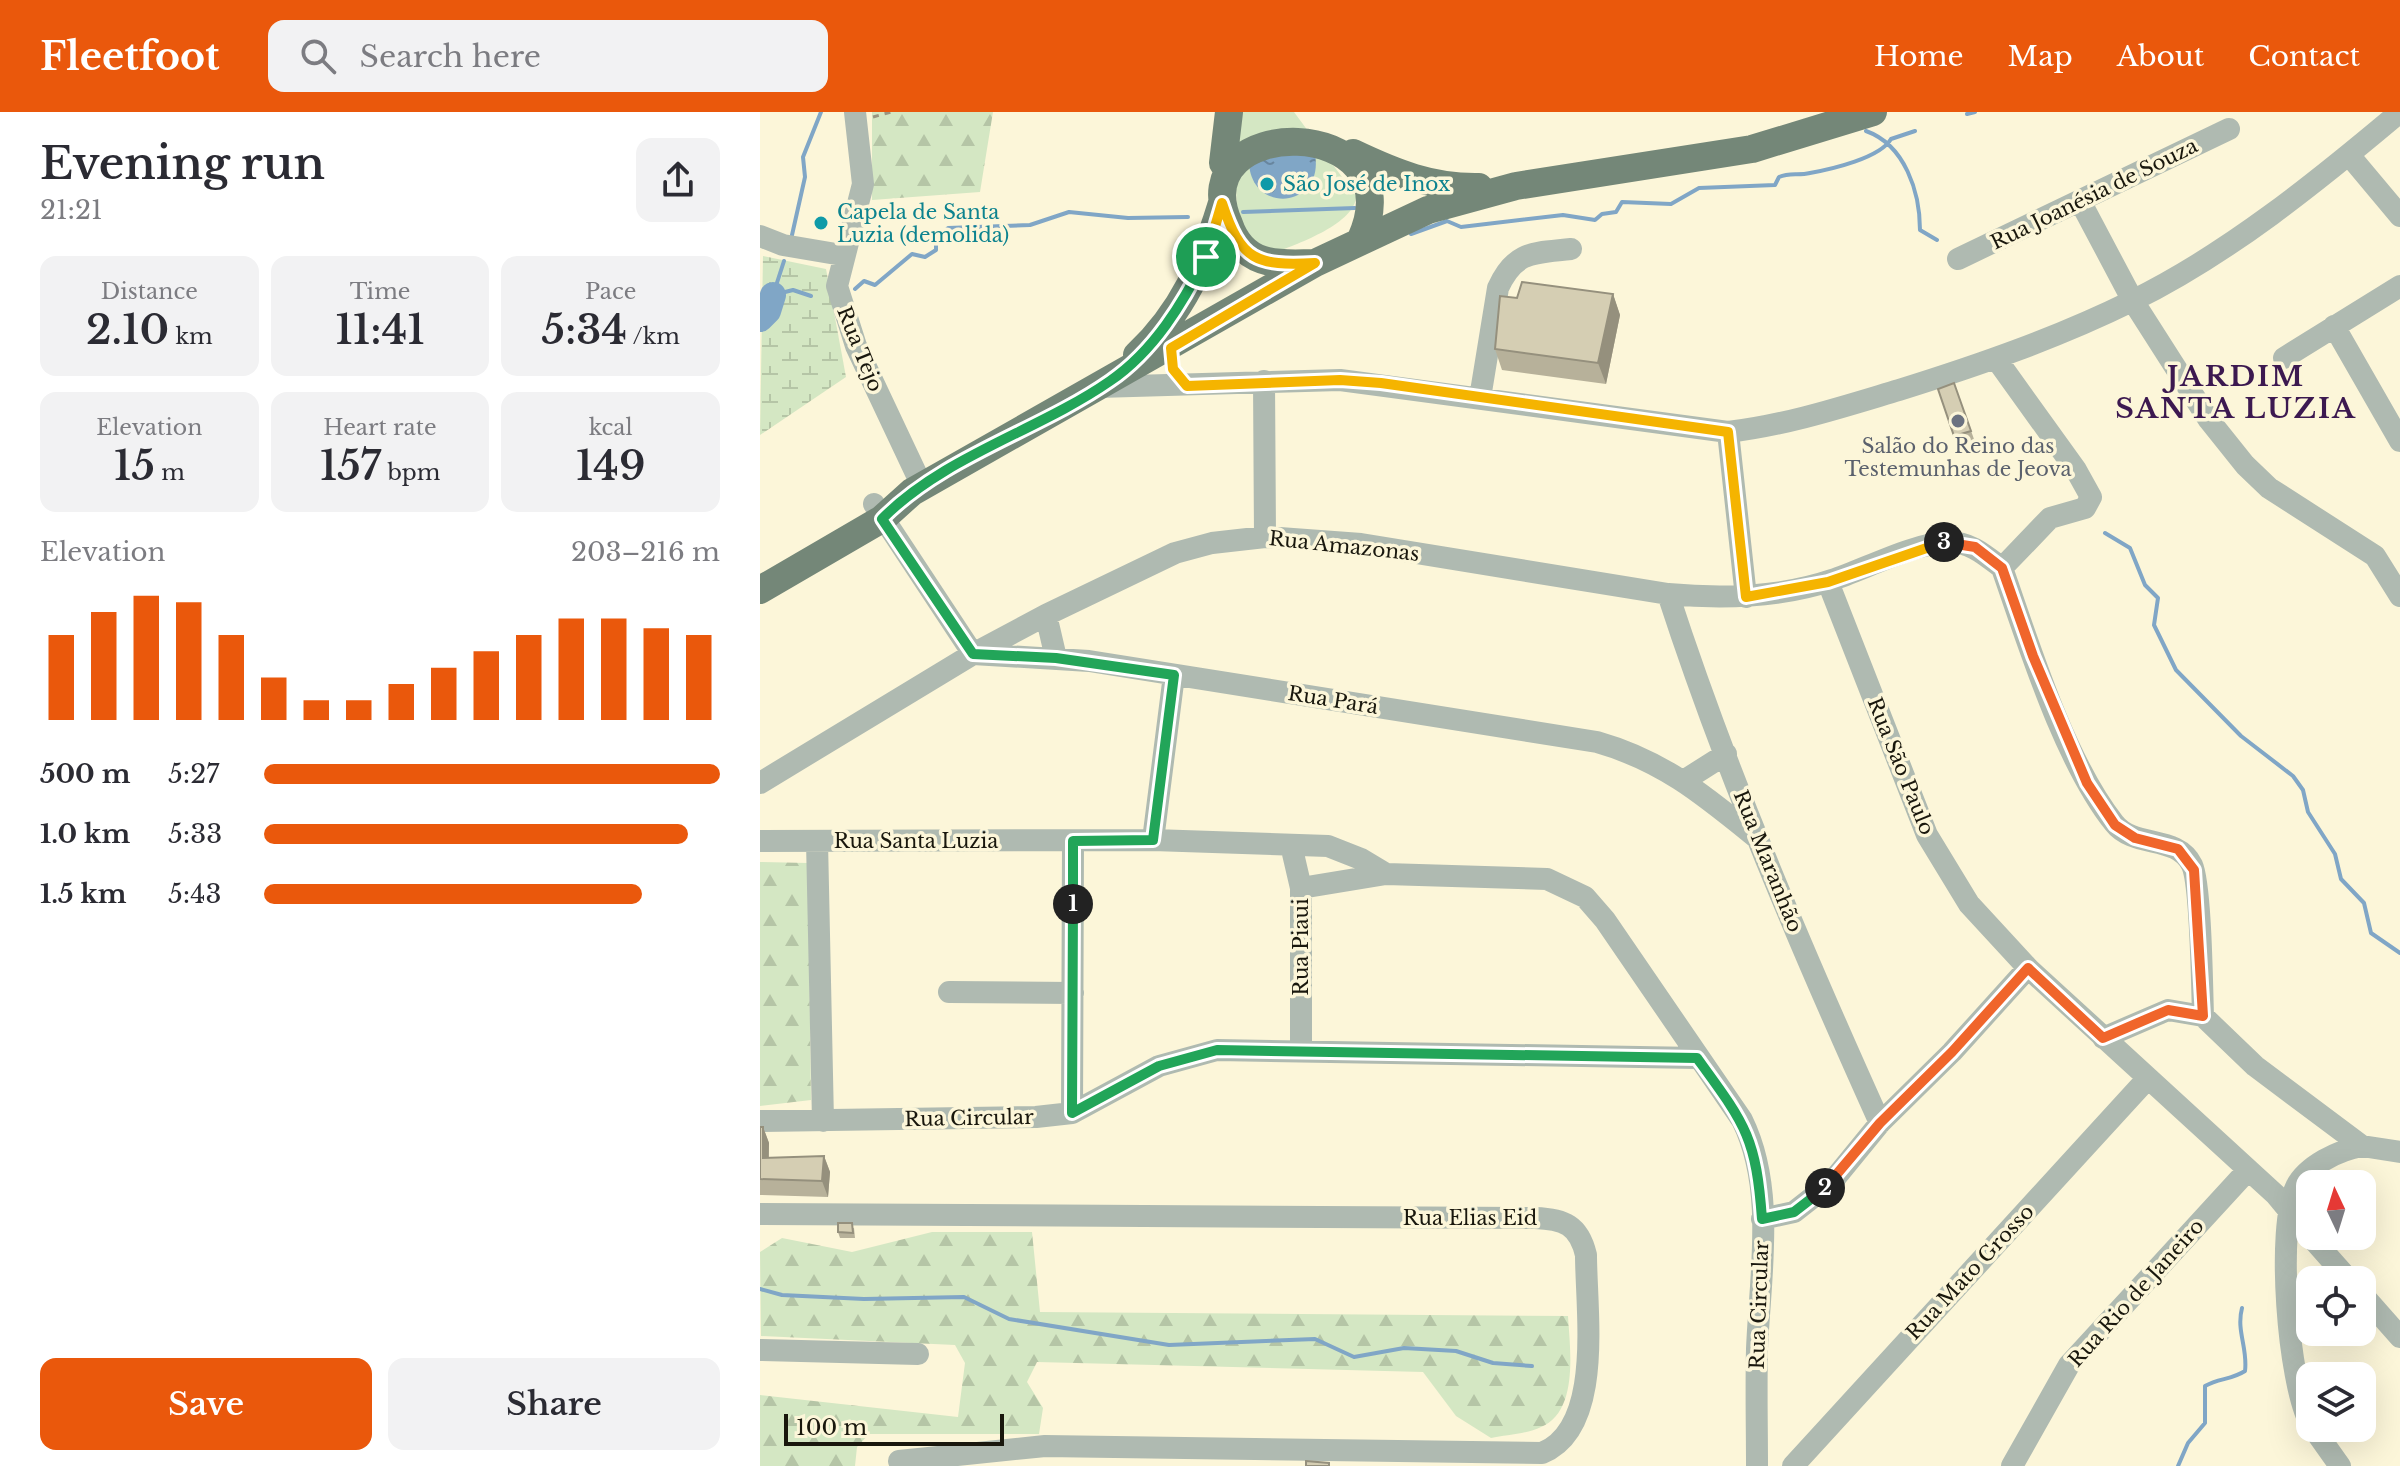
<!DOCTYPE html>
<html lang="en">
<head>
<meta charset="utf-8">
<style>
	body { margin:0; font-family:"Libre Baskerville",serif; background:#f2f2f3; color:#2b2b33; height:100vh; display:flex; flex-direction:column; font-size:30px; white-space:nowrap }
	* { box-sizing:border-box; margin:0 }
	p { font-size:26px; color:#7c7c81 }
	.icon { flex:none; width:44px; height:44px; fill:none; stroke:currentColor; stroke-width:2; stroke-linecap:round; stroke-linejoin:round }
	.map { position:relative; flex:1; overflow:hidden }
	.side { display:flex; flex-direction:column; background:#fff; width:760px }
	.side>* { flex:none }
	.needle { width:52px; rotate:356deg }
	.buttons { position:absolute; left:1536px; top:1058px; display:grid; gap:16px }
	.buttons a { display:grid; place-items:center; width:80px; height:80px; border-radius:16px; background:#fff; box-shadow:0 8px 32px #0002; font-size:40px }
	.scale { position:absolute; left:24px; bottom:20px; width:220px; box-sizing:border-box; padding-left:8px; border:4px solid #19170d; border-top:0; font-size:22px; line-height:28px; white-space:nowrap; color:#19170d; -webkit-text-stroke:6px #fcf6d9; paint-order:stroke }
	.pin { position:absolute; display:grid; place-items:center; width:68px; height:68px; color:#fff; margin:-34px; border:4px solid #fff; border-radius:50%; box-shadow:0 2px 8px #0007 }
	.km { position:absolute; width:40px; height:40px; margin:-20px; border-radius:50%; background:#222; color:#fff; font-size:22px; line-height:40px; text-align:center }
	.round { display:grid; place-items:center; flex:none; width:84px; height:84px; border-radius:16px; background:#f2f2f3 }
	.overview { display:flex; align-items:center; justify-content:space-between; height:136px; padding:0 40px }
	h1 { font-size:44px; font-weight:600; line-height:60px }
	.stats { display:grid; grid-template-columns:repeat(3,1fr); gap:12px; height:136px; padding:8px 40px }
	.stats div { display:grid; align-content:center; border-radius:16px; background:#f2f2f3; text-align:center }
	.stats b { font-size:40px; font-weight:600 }
	.stats small { font-size:22px; font-weight:400 }
	.stats p { font-size:22px }
	.chart { height:224px; padding:16px 40px }
	.chart p { display:flex; justify-content:space-between }
	.chart svg { width:100%; height:144px; margin-top:8px; stroke:#ea580c; stroke-width:6 }
	.cta { display:flex; gap:16px; margin-top:auto; padding:16px 40px }
	.cta a { flex:1; height:92px; border-radius:16px; background:#ea580c; color:#fff; font-size:32px; font-weight:600; line-height:92px; text-align:center }
	.cta a+a { background:#f2f2f3; color:#2b2b33 }
	ul { padding:0 40px; list-style:none; font-size:26px }
	li { display:grid; grid-template-columns:128px 96px 1fr; align-items:center; height:60px }
	li i { height:20px; border-radius:10px; background:#ea580c }
	header { display:flex; align-items:center; gap:48px; box-sizing:border-box; height:112px; padding:0 40px; background:#ea580c; color:#fff }
	header strong { font-size:38px }
	nav { display:flex; gap:44px; margin-inline-start:auto; font-size:28px }
	.search { width:560px; height:72px; background:#f2f2f3; display:flex; align-items:center; gap:20px; box-sizing:border-box; padding:0 28px; border-radius:16px; color:#7c7c81; font-size:30px }
	main { display:flex; flex:1; min-height:0 }
	.map>svg:first-child { display:block }
	.green { fill:#d4e7c3 }
	.forest { fill:url(#forest-firs) }
	.wetland { fill:url(#wetland-marsh) }
	.water { fill:url(#water-ripples) }
	.lines { fill:none; stroke-linecap:round; stroke-linejoin:round }
	.stream { stroke:#80a6c6; stroke-width:4 }
	.river { stroke:#80a6c6; stroke-width:26 }
	.path { stroke:#999580; stroke-width:3; stroke-dasharray:6 6; stroke-linecap:butt }
	.minor { stroke:#afbab1; stroke-width:22 }
	.major { stroke:#748778; stroke-width:28 }
	.wall { fill:#b7b19a }
	.shaded-wall { fill:#95907d }
	.building { fill:#d5ceb3; stroke:#95907d; stroke-width:2 }
	.split-1-casing { stroke:#fff; stroke-width:16 }
	.split-2-casing { stroke:#fff; stroke-width:16 }
	.split-3-casing { stroke:#fff; stroke-width:16 }
	.split-4-casing { stroke:#fff; stroke-width:16 }
	.split-1 { stroke:#22a559; stroke-width:10 }
	.split-2 { stroke:#22a559; stroke-width:10 }
	.split-3 { stroke:#f0652b; stroke-width:10 }
	.split-4 { stroke:#f5b400; stroke-width:10 }
	.culture-dot { fill:#0f9aa8; stroke:#fcf6d9; stroke-width:3 }
	.worship-dot { fill:#6b7280; stroke:#fcf6d9; stroke-width:3 }
	.labels { text-anchor:middle; dominant-baseline:central; stroke-width:7; stroke-linejoin:round; paint-order:stroke }
	.culture-label { font-size:20px; fill:#0d838f; stroke:#fcf6d9; text-anchor:start }
	.street-label { font-size:20px; fill:#19170d; stroke:#fcf6d9 }
	.worship-label { font-size:20px; fill:#5b616d; stroke:#fcf6d9 }
	.district-label { font-size:28px; font-weight:bold; letter-spacing:2px; fill:#3c1950; stroke:#fcf6d9 }
</style>
</head>
<body>
<header>
<strong>Fleetfoot</strong>
<div class="search"><svg class="icon" aria-label="search" viewBox="0 0 24 24"><circle cx="10" cy="10" r="6"/><path d="M15 15l6 6"/></svg>Search here</div>
<nav><a>Home</a><a>Map</a><a>About</a><a>Contact</a></nav>
</header>
<main>
<section class="side">
<div class="overview"><div><h1>Evening run</h1><p>21:21</p></div><a class="round"><svg class="icon" aria-label="share" viewBox="0 0 24 24"><path d="M12 15V3M7 8l5-5 5 5M5 13v7h14v-7"/></svg></a></div>
<div class="stats">
<div><p>Distance</p><b>2.10<small> km</small></b></div>
<div><p>Time</p><b>11:41</b></div>
<div><p>Pace</p><b>5:34<small> /km</small></b></div>
</div>
<div class="stats">
<div><p>Elevation</p><b>15<small> m</small></b></div>
<div><p>Heart rate</p><b>157<small> bpm</small></b></div>
<div><p>kcal</p><b>149</b></div>
</div>
<div class="chart"><p><span>Elevation</span>203–216 m</p>
<svg viewBox="0 0 160 44" preserveAspectRatio="none"><path d="M5 44V18M15 44V11M25 44V6M35 44V8M45 44V18M55 44V31M65 44V38M75 44V38M85 44V33M95 44V28M105 44V23M115 44V18M125 44V13M135 44V13M145 44V16M155 44V18"/></svg>
</div>
<ul>
<li><b>500 m</b>5:27<i style="width:100%"></i></li>
<li><b>1.0 km</b>5:33<i style="width:93%"></i></li>
<li><b>1.5 km</b>5:43<i style="width:83%"></i></li>
</ul>
<div class="cta"><a>Save</a><a>Share</a></div>
</section>
<div class="map">
<svg width="1640" height="1354" viewBox="0 0 1640 1354">
	<defs>
		<pattern id="forest-firs" width="22" height="20" patternUnits="userSpaceOnUse" patternTransform="scale(2)"><rect width="22" height="20" fill="#d4e7c3"/><path d="M5 1l3.5 6h-7zM16 11l3.5 6h-7z" fill="#b5c5a6"/></pattern>
		<pattern id="wetland-marsh" width="20" height="14" patternUnits="userSpaceOnUse" patternTransform="scale(2)"><rect width="20" height="14" fill="#d4e7c3"/><path d="M1 5h8M5 5V1M11 12h8M15 12V8" fill="none" stroke="#b5c5a6"/></pattern>
		<pattern id="water-ripples" width="26" height="14" patternUnits="userSpaceOnUse" patternTransform="scale(2)"><rect width="26" height="14" fill="#80a6c6"/><path d="M2 4q2-2 4 0t4 0M15 11q2-2 4 0t4 0" fill="none" stroke="#68869f"/></pattern>
	</defs>
	<rect width="100%" height="100%" fill="#fcf6d9"/>
	<path class="green" d="M 475,0 L 534,0 L 596,84 C 596,111 538,132 516,140 L 477,122 Z"/>
	<path class="forest" d="M 112,0 L 233,0 L 220,80 L 112,88 Z
		M 0,750 L 48,751 L 51,988 L 0,994 Z
		M 172,1120 L 272,1120 L 280,1200 L 808,1204 C 810,1237 819,1299 781,1315 C 767,1322 746,1323 731,1326 L 696,1304 L 663,1260 L 277,1250 L 267,1270 L 283,1296 L 279,1322 L 109,1322 L 97,1335 L 95,1354 L 0,1354 L 0,1283 L 198,1305 L 205,1251 L 195,1233 L 1,1224 L 0,1140 L 22,1126 L 92,1140 Z"/>
	<path class="wetland" d="M 3,144 L 66,157 L 86,265 L 0,323 Z"/>
	<path class="water" d="M 555,42 C 565,99 486,103 489,45 Z"/>
	<g class="lines">
		<path class="stream" d="M 1207,2 L 1215,0
			M 1106,19 C 1145,33 1160,80 1160,118 L 1177,128
			M 483,100 L 595,96
			M 651,122 L 687,109 L 701,115 L 803,103 L 835,108 L 842,102 L 856,100 L 862,90 L 911,92 L 939,76 L 1015,73 L 1019,65 C 1030,60 1038,64 1050,61 C 1072,57 1120,46 1131,27 L 1155,19
			M 32,123 L 45,65 L 43,45 L 61,0
			M 95,177 L 104,169 L 115,173 L 152,142 L 165,145 L 176,138 L 176,129 L 188,116 L 270,113 L 309,100 L 368,106 L 428,105
			M 13,183 L 33,178 L 51,184
			M 13,183 L 24,149
			M 1345,421 L 1370,436 L 1385,473 L 1398,486 L 1394,513 L 1416,558 L 1481,624 L 1533,664 L 1543,678 L 1548,700 L 1575,742 L 1581,767 L 1604,791 L 1611,821 L 1640,841
			M 0,1177 L 22,1183 L 104,1187 L 204,1185 L 249,1207 L 409,1233 L 555,1227 L 594,1245 L 644,1236 L 696,1239 L 733,1251 L 772,1254
			M 1418,1354 L 1428,1331 L 1445,1311 L 1445,1274 C 1459,1266 1471,1268 1485,1259 C 1488,1236 1476,1219 1482,1196"/>
		<path class="river" d="M 0,207 L 8,199 L 13,183"/>
		<path class="path" d="M 113,5 L 131,0"/>
		<path class="minor" d="M 95,0 L 103,72 L 77,174 L 96,234 L 162,374
			M 1589,43 L 1640,104
			M 1320,89 L 1373,189 L 1449,308 L 1485,353 L 1509,376 L 1615,444 L 1640,484
			M 0,124 L 23,133 L 82,143
			M 1198,147 L 1469,17
			M 1574,214 L 1640,329
			M 1524,246 L 1640,174
			M 1237,248 L 1316,358 L 1331,385 L 1325,396 L 1290,406 L 1242,456
			M 504,269 L 505,425
			M 338,275 L 580,268 L 968,320 C 1027,313 1082,295 1139,278 C 1219,253 1297,226 1372,189 C 1468,142 1558,69 1640,0
			M 720,286 L 738,176 C 755,138 775,141 811,137
			M 968,320 L 986,485
			M 114,392 L 213,542 L 329,549 L 837,630 C 904,649 945,684 998,727
			M 1242,456 C 1269,533 1304,648 1354,711 C 1374,737 1417,722 1432,753 C 1441,773 1442,876 1443,904 L 1495,954 L 1602,1034 L 1640,1040
			M 1068,470 L 1167,723 L 1209,792 L 1268,856 L 1516,1083 L 1550,1124
			M 908,482 C 967,663 1042,838 1120,1011
			M 286,503 L 296,546
			M 925,668 L 966,642
			M 0,671 L 213,542 L 286,503 L 415,441 L 452,431 L 505,425 L 601,432 L 908,482 C 963,487 1019,486 1072,468 C 1105,457 1155,431 1188,430 C 1211,430 1225,443 1242,456
			M 393,728 L 414,563
			M 0,729 L 393,728 L 568,734 L 601,747 L 626,762 L 787,767 L 825,785 L 845,808 L 982,1008 C 1016,1077 1000,1163 997,1237 C 996,1276 997,1315 997,1354
			M 57,729 L 63,1009
			M 531,733 L 541,776 L 541,939
			M 541,776 L 626,762
			M 189,880 L 313,881
			M 1343,926 L 1408,898 L 1443,904
			M 312,1001 L 313,729
			M 0,1009 L 276,1005 L 312,1001 L 399,954 L 457,938 L 937,946
			M 0,1102 L 775,1106 C 804,1107 819,1113 826,1143 C 826,1199 844,1316 782,1341 L 285,1334 L 139,1349
			M 1002,1107 L 1034,1100 L 1071,1071 L 1120,1011 L 1192,940 L 1268,856
			M 1550,1124 L 1589,1168
			M 1602,1182 L 1640,1225
			M 0,1238 L 158,1242
			M 1550,1311 C 1528,1270 1516,1116 1536,1075 C 1546,1054 1579,1038 1602,1034
			M 1553,1316 L 1580,1354
			M 1033,1354 L 1388,966
			M 1252,1354 L 1309,1253 L 1488,1058"/>
		<path class="major" d="M 593,41 C 635,61 672,76 719,75
			M 463,51 L 469,0
			M 553,151 C 515,153 483,153 469,112 C 419,0 658,0 601,127
			M 377,243 C 423,200 444,150 462,91
			M 0,478 L 122,407 L 152,380 L 555,151 L 668,98 L 756,74 L 992,37 L 1113,0"/>
	</g>
	<path class="wall" d="M 853,182 L 860,203 L 846,272 L 742,258 L 735,237 L 757,186 Z
		M 1194,271 L 1215,330 L 1198,334 L 1178,277 Z
		M 0,1015 L 3,1015 L 9,1031 L 9,1046 L 64,1044 L 70,1060 L 68,1085 L 0,1083 Z
		M 94,1116 L 95,1126 L 80,1126 L 78,1120 Z"/>
	<path class="shaded-wall" d="M 853,182 L 860,203 L 846,272 L 838,251 Z
		M 3,1015 L 9,1031 L 8,1062 L 3,1046 Z
		M 64,1044 L 70,1060 L 68,1085 L 62,1069 Z"/>
	<path class="building" d="M 762,170 L 853,182 L 838,251 L 735,237 L 740,184 L 757,186 Z
		M 1194,271 L 1211,319 L 1194,324 L 1178,277 Z
		M 0,1015 L 3,1015 L 3,1046 L 64,1044 L 62,1069 L 0,1067 Z
		M 78,1111 L 92,1111 L 93,1121 L 78,1120 Z
		M 546,1349 L 569,1351 L 569,1354 L 546,1354 Z"/>
	<g class="lines">
		<defs>
			<path id="split-1" d="M 313,792 L 313,729 L 393,728 L 414,563 L 296,546 L 213,542 L 122,407 C 184,344 278,319 350,269 C 394,239 423,191 446,145"/>
			<path id="split-2" d="M 313,792 L 312,1001 L 399,954 L 457,938 L 937,946 C 985,1012 996,1024 1002,1107 L 1034,1100 L 1065,1076"/>
			<path id="split-3" d="M 1065,1076 L 1120,1011 L 1192,940 L 1268,856 L 1343,926 L 1408,898 L 1443,904 L 1434,758 L 1418,737 L 1375,726 L 1355,713 L 1327,671 L 1273,544 L 1242,456 L 1215,435 L 1184,430"/>
			<path id="split-4" d="M 446,145 L 462,91 C 481,149 496,154 555,151 L 411,236 L 413,257 L 427,274 L 580,268 L 621,271 L 968,320 L 986,485 L 1068,470 L 1184,430"/>
		</defs>
		<use href="#split-1" class="split-1-casing"/>
		<use href="#split-2" class="split-2-casing"/>
		<use href="#split-3" class="split-3-casing"/>
		<use href="#split-4" class="split-4-casing"/>
		<use href="#split-1" class="split-1"/>
		<use href="#split-2" class="split-2"/>
		<use href="#split-3" class="split-3"/>
		<use href="#split-4" class="split-4"/>
	</g>
	<g class="culture-dot">
		<circle cx="507" cy="72" r="8"/>
		<circle cx="61" cy="111" r="8"/>
	</g>
	<circle class="worship-dot" cx="1198" cy="309" r="8"/>
	<g class="labels">
		<g class="culture-label">
			<text x="523" y="72">São José de Inox</text>
			<text x="77" y="100">Capela de Santa<tspan x="77" dy="23">Luzia (demolida)</tspan></text>
		</g>
		<g class="street-label">
			<text transform="translate(1334 82) rotate(-26)">Rua Joanésia de Souza</text>
			<text transform="translate(100 237) rotate(68)">Rua Tejo</text>
			<text transform="translate(584 434) rotate(6)">Rua Amazonas</text>
			<text transform="translate(573 588) rotate(9)">Rua Pará</text>
			<text transform="translate(1141 654) rotate(68)">Rua São Paulo</text>
			<text x="156" y="729">Rua Santa Luzia</text>
			<text transform="translate(1008 749) rotate(68)">Rua Maranhão</text>
			<text transform="translate(541 835) rotate(-90)">Rua Piaui</text>
			<text transform="translate(209 1006) rotate(-1)">Rua Circular</text>
			<text x="710" y="1106">Rua Elias Eid</text>
			<text transform="translate(1210 1160) rotate(-47)">Rua Mato Grosso</text>
			<text transform="translate(1376 1181) rotate(-48)">Rua Rio de Janeiro</text>
			<text transform="translate(999 1193) rotate(-88)">Rua Circular</text>
		</g>
		<g class="worship-label">
			<text x="1198" y="334">Salão do Reino das<tspan x="1198" dy="23">Testemunhas de Jeova</tspan></text>
		</g>
		<g class="district-label">
			<text x="1476" y="264">JARDIM<tspan x="1476" dy="32">SANTA LUZIA</tspan></text>
		</g>
	</g>
</svg>
<div class="buttons">
<a><svg class="needle" viewBox="-14 -14 28 28"><path d="M0-13l5 13h-10z" fill="#e53935"/><path d="M0 13l5-13h-10z" fill="#7c7c81"/></svg></a>
<a><svg class="icon" aria-label="locate" viewBox="0 0 24 24"><circle cx="12" cy="12" r="6"/><path d="M12 2v4M12 18v4M2 12h4M18 12h4"/></svg></a>
<a><svg class="icon" aria-label="layers" viewBox="0 0 24 24"><path d="M12 4l9 5-9 5-9-5zM3 14l9 5 9-5"/></svg></a>
</div>
<div class="scale">100 m</div>
<div class="pin" style="left:446px;top:145px;background:#1e9e55"><svg class="icon" aria-label="arrive" viewBox="0 0 24 24"><path d="M6 21V4h12l-3 4 3 4H6"/></svg></div>
<b class="km" style="left:313px;top:792px">1</b>
<b class="km" style="left:1065px;top:1076px">2</b>
<b class="km" style="left:1184px;top:430px">3</b>
</div>
</main>
</body>
</html>
